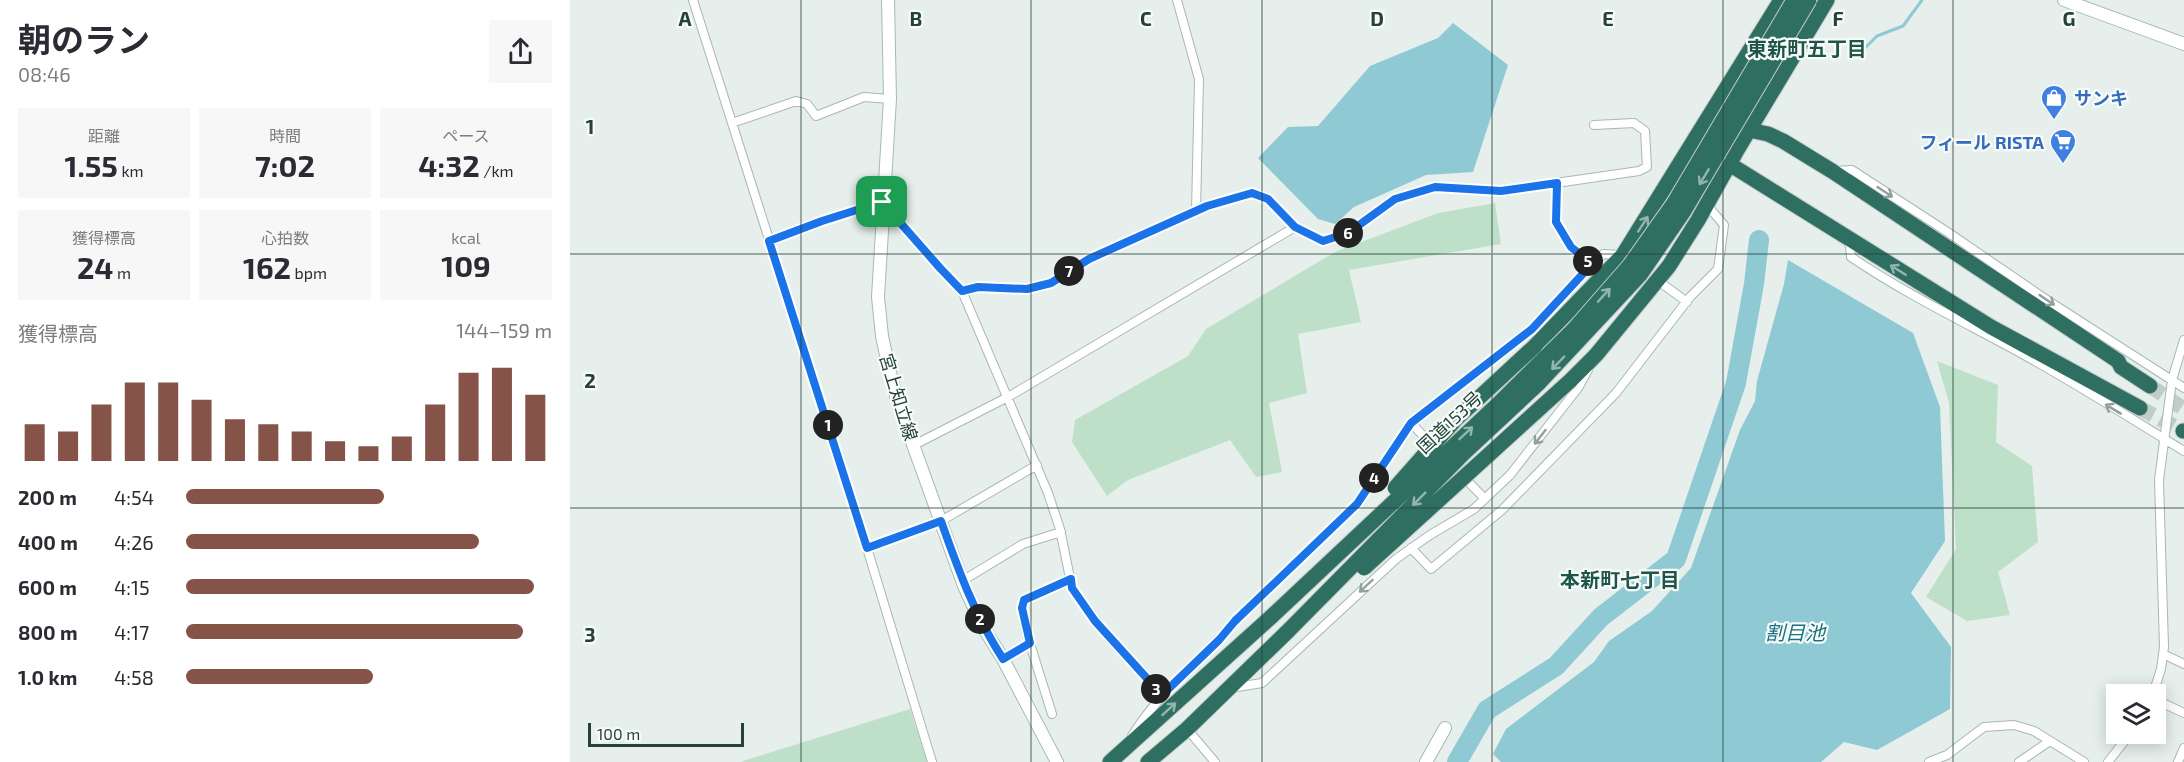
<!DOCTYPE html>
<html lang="ja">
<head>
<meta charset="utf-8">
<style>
	body { margin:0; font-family:"Exo 2","Noto Sans JP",sans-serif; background:#f7f7f7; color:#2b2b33; height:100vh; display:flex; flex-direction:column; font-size:22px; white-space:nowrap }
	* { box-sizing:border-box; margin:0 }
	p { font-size:20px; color:#7c7c81 }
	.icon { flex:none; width:33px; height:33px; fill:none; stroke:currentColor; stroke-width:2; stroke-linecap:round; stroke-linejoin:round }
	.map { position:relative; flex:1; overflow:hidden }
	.side { display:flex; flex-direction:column; background:#fff; width:570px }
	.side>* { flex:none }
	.tools { position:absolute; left:1536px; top:684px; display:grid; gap:12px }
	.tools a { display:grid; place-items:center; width:60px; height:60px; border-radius:0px; background:#fff; box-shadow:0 3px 15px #0003; font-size:30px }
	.scale { position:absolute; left:18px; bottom:15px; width:156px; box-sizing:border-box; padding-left:6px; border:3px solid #24423a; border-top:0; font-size:16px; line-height:21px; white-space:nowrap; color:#24423a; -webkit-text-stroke:4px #f7fbf9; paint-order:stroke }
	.pin { position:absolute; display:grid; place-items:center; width:51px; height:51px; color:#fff; margin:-26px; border-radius:12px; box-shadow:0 3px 9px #0006 }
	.km { position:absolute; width:30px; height:30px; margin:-15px; border-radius:50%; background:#222; color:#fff; font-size:16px; line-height:30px; text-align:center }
	.round { display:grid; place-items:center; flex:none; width:63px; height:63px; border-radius:0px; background:#f7f7f7 }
	.headline { display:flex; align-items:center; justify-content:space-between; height:102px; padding:0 18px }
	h1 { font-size:33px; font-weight:700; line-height:45px }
	.figures { display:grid; grid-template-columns:repeat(3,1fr); gap:9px; height:102px; padding:6px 18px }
	.figures div { display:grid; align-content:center; border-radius:0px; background:#f7f7f7; text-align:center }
	.figures b { font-size:30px; font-weight:700 }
	.figures small { font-size:16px; font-weight:400 }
	.figures p { font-size:16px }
	.chart { height:168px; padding:12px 18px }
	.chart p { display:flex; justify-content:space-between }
	.chart svg { width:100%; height:108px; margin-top:6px; stroke:#855347; stroke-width:6 }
	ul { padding:0 18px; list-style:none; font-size:20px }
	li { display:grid; grid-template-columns:96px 72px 1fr; align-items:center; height:45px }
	li i { height:15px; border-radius:8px; background:#855347 }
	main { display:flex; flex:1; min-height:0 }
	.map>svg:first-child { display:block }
	.green { fill:#bfe0c8 }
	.water { fill:#8ec9d4 }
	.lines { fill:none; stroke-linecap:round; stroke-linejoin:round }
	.stream { stroke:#8ec9d4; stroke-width:3 }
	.river { stroke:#8ec9d4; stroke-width:20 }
	.highway-tunnel { stroke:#bfccc8; stroke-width:15; stroke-dasharray:15 8; stroke-linecap:butt }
	.street-casing { stroke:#a8b8b2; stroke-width:10 }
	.secondary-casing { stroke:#a4bbb3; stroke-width:14 }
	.highway-casing { stroke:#c2cac8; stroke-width:17 }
	.street { stroke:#fff; stroke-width:8 }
	.secondary { stroke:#fff; stroke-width:12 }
	.highway { stroke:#2f6f62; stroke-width:15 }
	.highway-bridge-casing { stroke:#c2cac8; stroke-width:17; stroke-linecap:butt }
	.highway-bridge { stroke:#2f6f62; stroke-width:15 }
	.oneway { stroke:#93b5ae }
	.oneway2 { stroke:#92a09c }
	.route-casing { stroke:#fff; stroke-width:12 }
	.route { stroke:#1a73e8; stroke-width:8 }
	.grid { fill:none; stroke:#24423a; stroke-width:1.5; stroke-opacity:0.55 }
	.labels { text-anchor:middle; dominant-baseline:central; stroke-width:4.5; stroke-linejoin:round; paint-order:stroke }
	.shop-label { font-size:18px; font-weight:bold; fill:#366cbe; stroke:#f7fbf9; text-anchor:start }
	.street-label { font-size:18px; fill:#24423a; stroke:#f7fbf9 }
	.neighbourhood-label { font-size:20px; font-weight:bold; fill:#1f5548; stroke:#f7fbf9 }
	.water-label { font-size:20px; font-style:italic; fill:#1c6f80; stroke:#f7fbf9 }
	.grid-label { font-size:20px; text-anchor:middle; font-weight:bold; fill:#24423a; stroke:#f7fbf9; stroke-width:4.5; stroke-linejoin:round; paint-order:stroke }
</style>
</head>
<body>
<main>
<section class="side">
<div class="headline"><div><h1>朝のラン</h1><p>08:46</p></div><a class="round"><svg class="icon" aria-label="share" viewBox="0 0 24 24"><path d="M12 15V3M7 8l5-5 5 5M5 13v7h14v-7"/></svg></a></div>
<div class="figures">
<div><p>距離</p><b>1.55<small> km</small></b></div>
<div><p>時間</p><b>7:02</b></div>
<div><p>ペース</p><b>4:32<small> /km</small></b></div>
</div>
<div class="figures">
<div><p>獲得標高</p><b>24<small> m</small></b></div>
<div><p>心拍数</p><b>162<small> bpm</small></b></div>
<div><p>kcal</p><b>109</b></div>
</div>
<div class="chart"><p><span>獲得標高</span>144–159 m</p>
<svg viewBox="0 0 160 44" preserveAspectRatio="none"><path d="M5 44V29M15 44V32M25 44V21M35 44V12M45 44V12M55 44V19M65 44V27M75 44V29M85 44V32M95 44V36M105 44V38M115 44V34M125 44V21M135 44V8M145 44V6M155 44V17"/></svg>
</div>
<ul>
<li><b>200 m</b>4:54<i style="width:54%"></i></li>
<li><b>400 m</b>4:26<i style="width:80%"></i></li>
<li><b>600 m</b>4:15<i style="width:95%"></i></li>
<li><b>800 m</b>4:17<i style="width:92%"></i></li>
<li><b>1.0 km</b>4:58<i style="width:51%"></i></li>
</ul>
</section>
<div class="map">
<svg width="1614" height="762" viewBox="0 0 1614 762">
	<rect width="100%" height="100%" fill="#e6efeb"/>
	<path class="green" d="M 925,203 L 931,244 L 779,270 L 791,322 L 728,334 L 737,393 L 699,403 L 712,472 L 686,477 L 660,440 L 558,480 L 537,496 L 502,442 L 505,420 L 618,356 L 636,329 L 765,252 L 868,213 Z
		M 1367,361 L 1428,385 L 1426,442 L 1462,466 L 1468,542 L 1428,572 L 1440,615 L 1397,621 L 1356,597 L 1386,549 L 1379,403 Z
		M 340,709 L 357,762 L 171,762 L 173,761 Z"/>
	<path class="water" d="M 883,23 L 938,65 L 903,172 L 856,175 L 784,207 L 765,224 L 748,219 L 688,158 L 718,127 L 748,126 L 800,66 L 868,38 Z
		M 1218,260 L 1343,333 L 1370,407 L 1375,541 L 1341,593 L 1381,647 L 1380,709 L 1307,750 L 1274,742 L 1251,762 L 931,762 L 923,754 L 936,729 L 1024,662 L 1039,641 L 1082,611 L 1121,568 L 1170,430 L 1185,401 L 1187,381 L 1214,284 Z"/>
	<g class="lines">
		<path class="stream" d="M 1292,51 L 1307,36 L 1333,26 L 1352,0
			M 1189,240 L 1192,233"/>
		<path class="river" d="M 887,762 L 917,710 L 986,666 L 1031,617 L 1106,559 L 1166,383 L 1184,284 L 1189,240"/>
		<path class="highway-tunnel" d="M 1580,386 L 1614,409
			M 1570,408 L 1613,431"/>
		<defs>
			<path id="street" d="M 123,0 L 297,548 L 362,762
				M 607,0 L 629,79 L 626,211
				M 162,123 L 226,101 L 237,104 L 246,116 L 294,97 L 320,99
				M 1265,171 L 1282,170 L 1379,233 L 1477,300 L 1614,388
				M 987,183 L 986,222 L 1001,247 L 1022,264
				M 1276,239 L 1280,246 L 1281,257 C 1337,295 1398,324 1456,356 C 1510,386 1562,419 1614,451
				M 199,241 L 252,221 L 313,202 L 370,268 L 392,291 L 478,493 L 490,529 L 502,588 L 539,638 L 592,695
				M 1087,280 L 1117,302
				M 392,291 L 408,287 L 457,289 L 481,283 L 519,259 L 637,206 L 682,193 L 698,199 L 725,227 L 753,241 L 778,233 L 825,199 L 865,187 L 931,191 L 1069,171 L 1077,167 L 1075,131 L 1064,123 L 1024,125
				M 841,423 L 864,447
				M 344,445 L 438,397 L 725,227
				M 879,462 L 915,499
				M 297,548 L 371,521 L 467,465
				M 841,548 L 861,569 L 932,510 L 1046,393 L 1120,297 L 1148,269 L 1154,225 L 1137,205
				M 392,581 L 453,544 L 491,532
				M 1593,654 L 1614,664
				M 433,659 L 460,643
				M 661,688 L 692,683 L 826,559 L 860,535 L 904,509 L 940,475 L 1008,388 L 1018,370
				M 1583,694 L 1591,669 L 1594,647 L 1589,480 L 1602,380 L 1614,340
				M 1586,700 L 1614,713
				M 482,714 L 456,631 L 452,608 L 454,600 L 501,579
				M 617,729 L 645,762
				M 562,736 C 589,691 632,661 665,621 L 787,504 L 841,423 L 961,329 L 1033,254 L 1053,255
				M 1359,762 L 1377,755 L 1414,727 L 1444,725 L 1464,731 L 1514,762
				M 1449,762 L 1480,741
				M 1538,762 L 1560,734
				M 1608,762 L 1614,748"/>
			<path id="secondary" d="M 318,0 L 320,99 L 308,297 L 312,336 L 319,369 L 328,403 L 394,586 L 413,627 L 433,659 L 487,762
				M 1494,0 L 1614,44
				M 856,762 L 875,728"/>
			<path id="highway" d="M 1145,108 L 1179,130 L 1198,134 L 1213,141 L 1262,171 L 1548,361 L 1551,367 L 1580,386
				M 1124,142 L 1421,327 L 1570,408
				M 965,346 L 1053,255 L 1211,0
				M 1001,380 L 1026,355 L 1099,266 L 1128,220 L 1166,152 L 1257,0
				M 1613,431 L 1614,431
				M 540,762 L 701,617
				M 578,762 L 617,729 L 718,631"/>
		</defs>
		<use href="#street" class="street-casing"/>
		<use href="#secondary" class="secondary-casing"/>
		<use href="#highway" class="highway-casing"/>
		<use href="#street" class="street"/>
		<use href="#secondary" class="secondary"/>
		<use href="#highway" class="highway"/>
		<defs>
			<path id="highway-bridge" d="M 825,488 L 886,419 L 965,346
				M 794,568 L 1001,380
				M 701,617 L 926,406 L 1005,328 L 1060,265 L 1104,203 L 1224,0
				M 718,631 L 895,452 L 969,383 L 1070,275 L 1114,211 L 1239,0"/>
		</defs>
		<use href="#highway-bridge" class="highway-bridge-casing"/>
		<use href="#highway-bridge" class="highway-bridge"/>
	</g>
	<defs><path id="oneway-shaft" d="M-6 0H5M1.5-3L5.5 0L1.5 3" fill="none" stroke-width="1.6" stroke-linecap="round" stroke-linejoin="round" transform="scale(1.5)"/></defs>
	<g class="oneway">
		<use href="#oneway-shaft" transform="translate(1134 177) rotate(121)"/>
		<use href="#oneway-shaft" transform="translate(1073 224) rotate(-57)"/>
		<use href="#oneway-shaft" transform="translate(1328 270) rotate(-148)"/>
		<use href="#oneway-shaft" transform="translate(1034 295) rotate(-48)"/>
		<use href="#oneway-shaft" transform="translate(988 363) rotate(134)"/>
		<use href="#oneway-shaft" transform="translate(896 433) rotate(-43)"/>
		<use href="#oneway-shaft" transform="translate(849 499) rotate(135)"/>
		<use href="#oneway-shaft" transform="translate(599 709) rotate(-42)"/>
	</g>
	<g class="oneway2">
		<use href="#oneway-shaft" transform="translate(1315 192) rotate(33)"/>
		<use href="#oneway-shaft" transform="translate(1477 300) rotate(34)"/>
		<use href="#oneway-shaft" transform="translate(1543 409) rotate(-149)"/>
		<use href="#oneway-shaft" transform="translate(970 437) rotate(128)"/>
		<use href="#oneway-shaft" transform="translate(796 586) rotate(137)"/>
	</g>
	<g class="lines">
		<defs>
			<path id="route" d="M 987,183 L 986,222 L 1001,247 L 1022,264 L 962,329 L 841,423 L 787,504 L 665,621 L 649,640 L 592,695 L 525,621 L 502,588 L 501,579 L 454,600 L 452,608 L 460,643 L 433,659 C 405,616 388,569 371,521 L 297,548 L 199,241 L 252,221 L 312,202 L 370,268 L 392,291 L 408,287 L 457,289 L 481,283 L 519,259 L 637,206 L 682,193 L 698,199 L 725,227 L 753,241 L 778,233 L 825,199 L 865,187 L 931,191 Z"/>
		</defs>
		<use href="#route" class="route-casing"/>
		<use href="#route" class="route"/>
	</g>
	<path class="grid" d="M 231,0 L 231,762M 461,0 L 461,762M 692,0 L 692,762M 922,0 L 922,762M 1153,0 L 1153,762M 1383,0 L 1383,762M 0,254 L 1614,254M 0,508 L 1614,508"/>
	<defs>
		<symbol id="shop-pin" viewBox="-11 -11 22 30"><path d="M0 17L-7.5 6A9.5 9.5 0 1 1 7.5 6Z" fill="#3f7fe0" stroke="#f7fbf9"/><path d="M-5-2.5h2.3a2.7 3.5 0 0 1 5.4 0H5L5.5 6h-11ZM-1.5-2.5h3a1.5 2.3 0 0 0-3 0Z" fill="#fff"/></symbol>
		<symbol id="supermarket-pin" viewBox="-11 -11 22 30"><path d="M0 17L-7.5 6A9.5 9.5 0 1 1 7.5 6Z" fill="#3f7fe0" stroke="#f7fbf9"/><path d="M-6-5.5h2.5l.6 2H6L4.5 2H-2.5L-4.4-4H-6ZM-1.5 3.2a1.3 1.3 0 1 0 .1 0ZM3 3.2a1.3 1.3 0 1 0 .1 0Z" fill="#fff"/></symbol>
	</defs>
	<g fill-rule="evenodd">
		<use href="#shop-pin" x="1469" y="83" width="30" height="40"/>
		<use href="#supermarket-pin" x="1478" y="127" width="30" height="40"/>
	</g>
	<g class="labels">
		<g class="shop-label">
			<text x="1504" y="98">サンキ</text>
			<text x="1474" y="142" text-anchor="end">フィール RISTA</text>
		</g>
		<g class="street-label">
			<text transform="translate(329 397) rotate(73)">宮上知立線</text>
			<text transform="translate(879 422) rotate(-43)">国道153号</text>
		</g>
		<g class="neighbourhood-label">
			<text x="1237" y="48">東新町五丁目</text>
			<text x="1050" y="579">本新町七丁目</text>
		</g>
		<g class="water-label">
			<text x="1225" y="632">割目池</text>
		</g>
	</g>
	<g class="grid-label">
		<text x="115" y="26">A</text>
		<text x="346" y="26">B</text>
		<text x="576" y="26">C</text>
		<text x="807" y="26">D</text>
		<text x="1038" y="26">E</text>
		<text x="1268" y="26">F</text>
		<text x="1499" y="26">G</text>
		<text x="20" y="134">1</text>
		<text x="20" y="388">2</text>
		<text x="20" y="642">3</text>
	</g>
</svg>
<div class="tools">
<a><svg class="icon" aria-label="layers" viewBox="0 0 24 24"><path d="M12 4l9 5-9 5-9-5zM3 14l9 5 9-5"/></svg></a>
</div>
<div class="scale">100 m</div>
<div class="pin" style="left:312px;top:202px;background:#1e9e55"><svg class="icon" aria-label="arrive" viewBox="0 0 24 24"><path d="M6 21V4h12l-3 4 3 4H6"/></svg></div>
<b class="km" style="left:258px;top:425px">1</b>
<b class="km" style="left:410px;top:619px">2</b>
<b class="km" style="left:586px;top:689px">3</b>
<b class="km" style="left:804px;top:478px">4</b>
<b class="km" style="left:1018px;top:261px">5</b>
<b class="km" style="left:778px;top:233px">6</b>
<b class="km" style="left:499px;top:271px">7</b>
</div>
</main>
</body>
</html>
